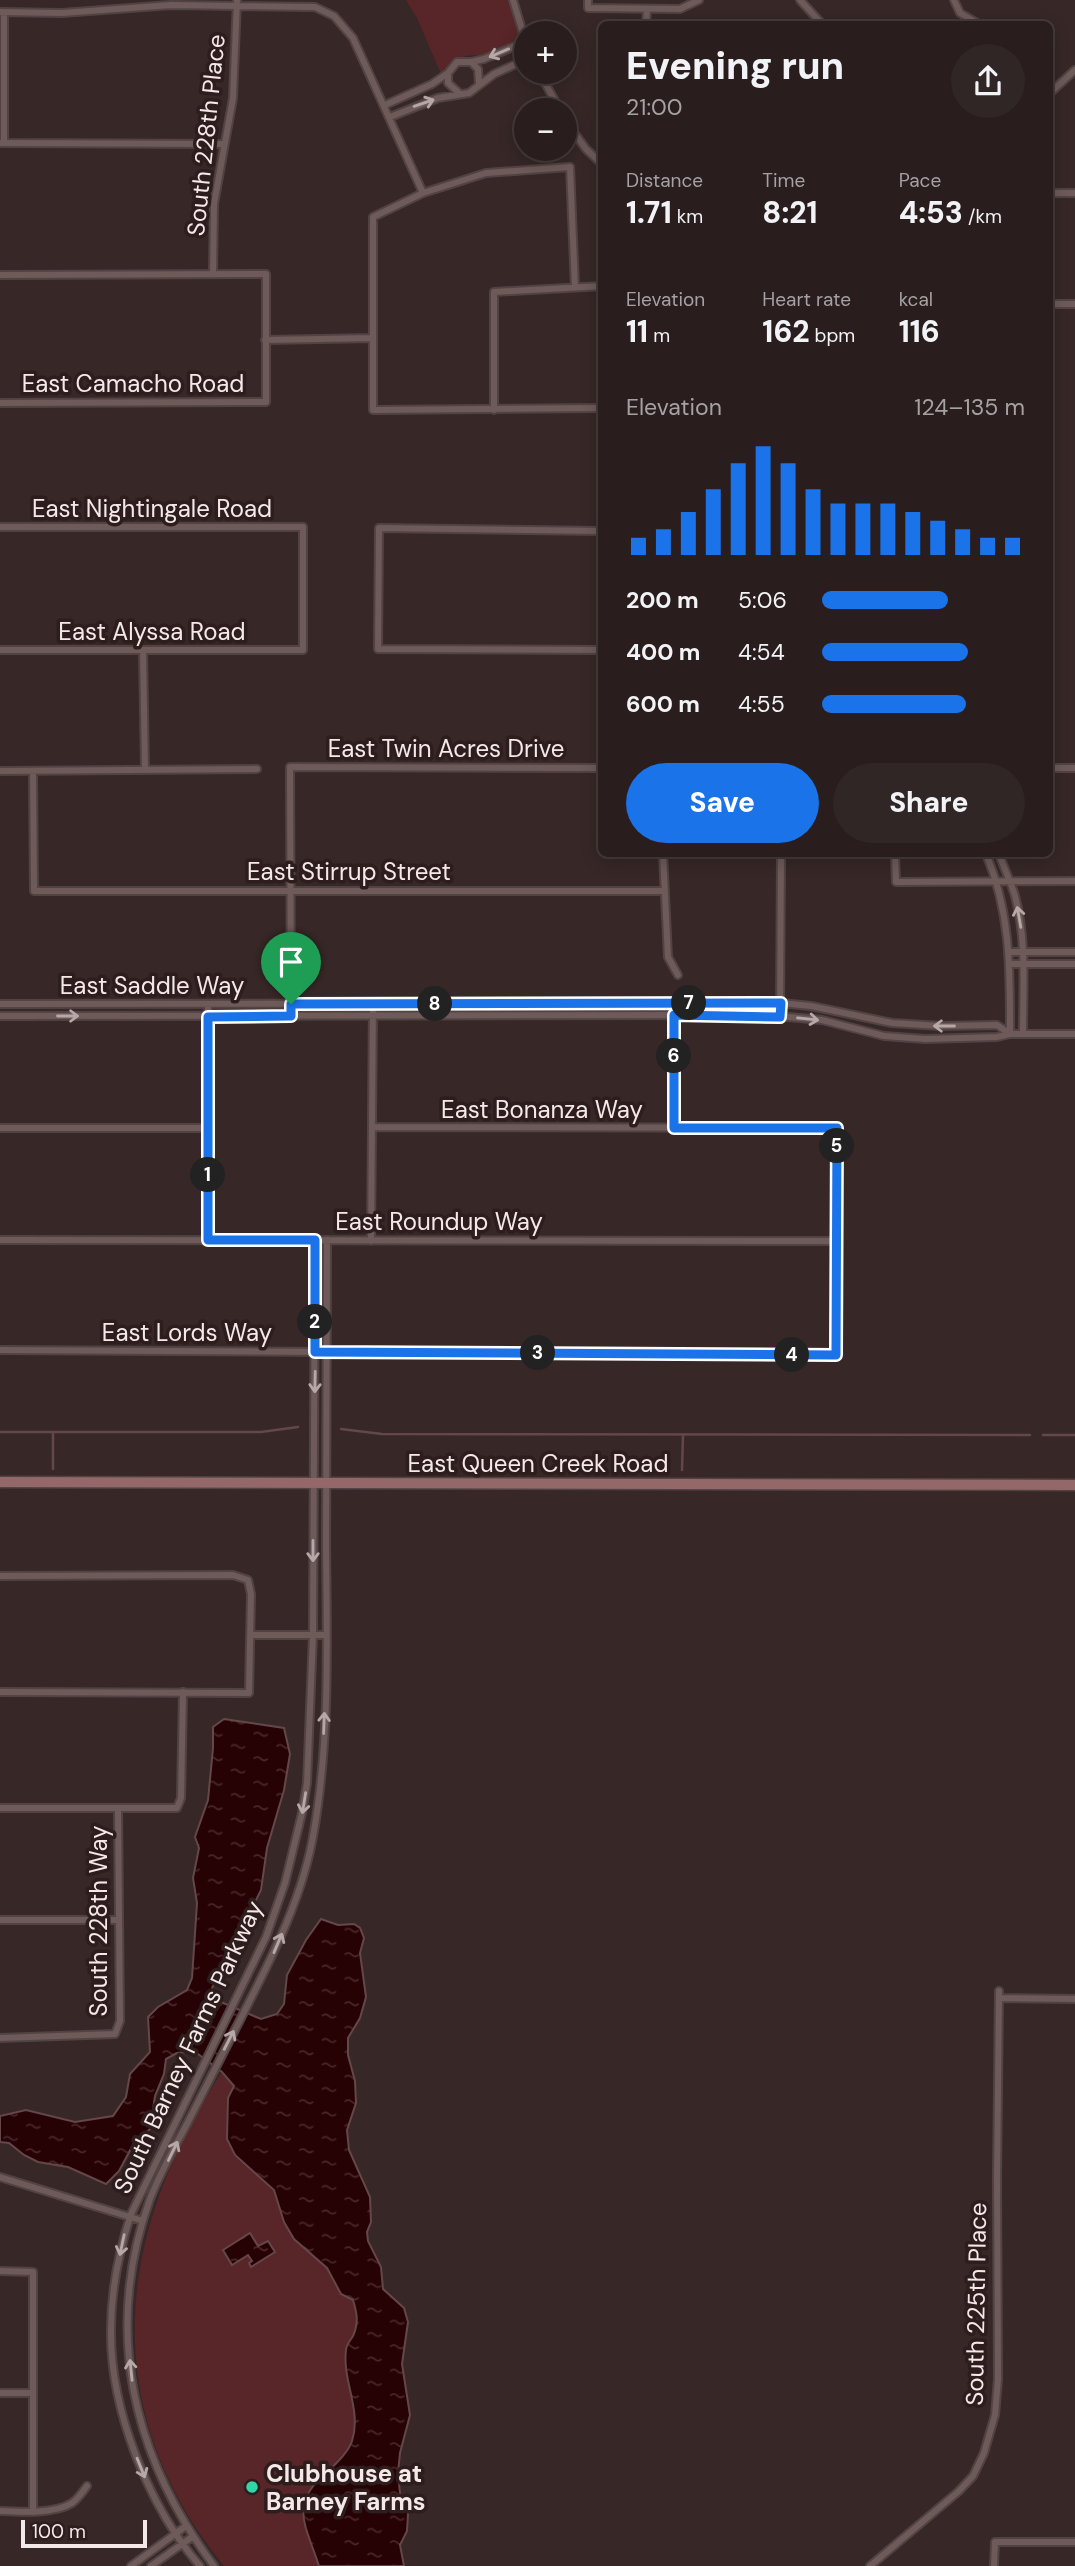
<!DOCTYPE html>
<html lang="en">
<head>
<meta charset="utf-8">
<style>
	body { margin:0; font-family:"DM Sans",sans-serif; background:#312626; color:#f1f3f6; height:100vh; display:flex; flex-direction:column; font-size:26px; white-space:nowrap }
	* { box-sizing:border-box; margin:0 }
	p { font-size:23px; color:#a5a2a4 }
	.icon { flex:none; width:38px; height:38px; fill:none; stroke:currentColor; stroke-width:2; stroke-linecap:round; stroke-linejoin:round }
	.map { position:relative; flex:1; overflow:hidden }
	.drawer { position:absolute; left:598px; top:21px; width:455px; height:836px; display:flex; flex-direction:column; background:#291d1d; border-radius:10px; box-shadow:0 4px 18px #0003,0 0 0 2px #453b3b }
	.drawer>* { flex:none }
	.fabs { position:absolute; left:514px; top:21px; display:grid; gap:14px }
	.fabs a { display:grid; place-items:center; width:63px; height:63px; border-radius:50%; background:#291d1d; box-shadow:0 4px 18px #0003,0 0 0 2px #453b3b; font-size:35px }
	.scale { position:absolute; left:21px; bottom:18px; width:126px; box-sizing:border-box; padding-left:7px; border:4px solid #f4e8e8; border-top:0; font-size:19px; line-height:24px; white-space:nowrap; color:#f4e8e8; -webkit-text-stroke:5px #2d1d1d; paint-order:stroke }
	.pin { position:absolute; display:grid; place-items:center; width:60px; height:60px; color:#fff; margin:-72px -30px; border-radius:50% 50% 50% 0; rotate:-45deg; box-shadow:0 0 7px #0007 }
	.pin .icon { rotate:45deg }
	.km { position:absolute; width:35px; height:35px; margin:-18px; border-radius:50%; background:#222; color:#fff; font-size:19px; line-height:35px; text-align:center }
	.round { display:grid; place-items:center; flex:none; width:74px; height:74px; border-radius:37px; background:#312626 }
	.overview { display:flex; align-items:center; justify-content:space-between; height:119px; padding:0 28px }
	h1 { font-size:38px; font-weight:800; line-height:52px }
	.figures { display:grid; grid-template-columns:repeat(3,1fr); gap:10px; height:119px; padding:7px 28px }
	.figures div { display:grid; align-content:center }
	.figures b { font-size:30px; font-weight:800 }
	.figures small { font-size:19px; font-weight:400 }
	.figures p { font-size:19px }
	.chart { height:196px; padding:14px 28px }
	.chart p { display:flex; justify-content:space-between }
	.chart svg { width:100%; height:126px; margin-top:7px; stroke:#1a73e8; stroke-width:6 }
	.button { display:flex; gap:14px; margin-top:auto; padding:14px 28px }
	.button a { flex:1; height:80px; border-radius:42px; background:#1a73e8; color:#fff; font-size:28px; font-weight:800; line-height:80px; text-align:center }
	.button a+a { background:#312626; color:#f1f3f6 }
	ul { padding:0 28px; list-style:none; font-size:23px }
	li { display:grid; grid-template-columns:112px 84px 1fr; align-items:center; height:52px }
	li i { height:18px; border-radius:9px; background:#1a73e8 }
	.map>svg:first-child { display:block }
	.park { fill:#582528 }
	.water { fill:url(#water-ripples); stroke:#644749; stroke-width:2 }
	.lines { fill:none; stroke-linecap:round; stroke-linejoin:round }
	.stream { stroke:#644749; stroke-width:2.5 }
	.minor-casing { stroke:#514344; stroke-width:10 }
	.secondary-casing { stroke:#514344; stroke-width:13 }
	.minor { stroke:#6d5a59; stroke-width:6 }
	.secondary { stroke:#946868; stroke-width:10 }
	.oneway { stroke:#b7a8a8 }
	.route-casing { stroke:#fff; stroke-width:14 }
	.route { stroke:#1a73e8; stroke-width:9 }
	.poi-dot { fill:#33d4a8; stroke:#2d1d1d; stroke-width:2.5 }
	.labels { text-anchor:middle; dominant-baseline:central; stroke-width:7; stroke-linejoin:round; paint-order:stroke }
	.street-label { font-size:24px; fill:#f4e8e8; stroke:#2d1d1d }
	.poi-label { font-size:24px; font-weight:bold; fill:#f4e8e8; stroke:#2d1d1d; text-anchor:start }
</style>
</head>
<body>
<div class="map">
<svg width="1075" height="2566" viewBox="0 0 1075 2566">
	<defs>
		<pattern id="water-ripples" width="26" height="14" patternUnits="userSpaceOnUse" patternTransform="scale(1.75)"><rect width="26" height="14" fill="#270205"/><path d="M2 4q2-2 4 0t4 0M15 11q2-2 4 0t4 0" fill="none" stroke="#472729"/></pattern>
	</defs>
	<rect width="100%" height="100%" fill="#372727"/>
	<path class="park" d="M 406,0 L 509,0 L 519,36 L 509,45 L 491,54 L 466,56 L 454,62 L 441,74 L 417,18 Z
		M 222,2072 L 234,2086 L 227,2139 L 235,2155 L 274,2190 L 278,2204 L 316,2258 L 327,2268 L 341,2294 L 353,2300 L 358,2317 L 353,2335 L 346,2347 L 346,2374 L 352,2392 L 355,2422 L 352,2443 L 333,2466 L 313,2483 L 304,2518 L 319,2566 L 224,2566 C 96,2408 115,2235 222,2072 Z"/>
	<path class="water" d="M 224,1719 L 284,1728 L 290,1754 L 284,1790 L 267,1848 L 261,1890 L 212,1988 L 216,2000 L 261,2019 L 277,2014 L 284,2004 L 287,1975 L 306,1940 L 321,1919 L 338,1925 L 354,1924 L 360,1928 L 364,1938 L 360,1953 L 366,1997 L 360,2018 L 348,2038 L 348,2055 L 355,2081 L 356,2103 L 347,2130 L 349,2150 L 370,2197 L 371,2222 L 367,2232 L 368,2241 L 381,2267 L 383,2289 L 404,2308 L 408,2322 L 402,2364 L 410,2415 L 400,2453 L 398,2473 L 400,2493 L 408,2514 L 407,2531 L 400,2545 L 404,2566 L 319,2566 C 305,2523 288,2504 329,2470 C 336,2464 349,2451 352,2441 C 362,2410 342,2381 346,2350 C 346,2345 350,2341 353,2336 C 359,2323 357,2313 353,2300 L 341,2294 L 327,2268 L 294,2239 L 284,2222 L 274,2190 L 235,2155 L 227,2139 L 228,2098 L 234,2086 L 222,2072 L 194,2051 L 177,2053 L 166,2059 L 164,2074 L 155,2096 L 150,2129 L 134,2143 L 119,2171 L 106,2184 L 68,2167 L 38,2162 L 24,2155 L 9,2143 L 0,2142 L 0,2116 L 26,2110 L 75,2122 L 113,2116 L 126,2097 L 130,2074 L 150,2052 L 148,2017 L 158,2007 L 187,1990 L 192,1978 L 197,1903 L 193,1878 L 199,1848 L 195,1837 L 208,1800 L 213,1748 L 213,1727 Z
		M 250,2233 L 258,2246 L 268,2241 L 275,2252 L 251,2267 L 249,2263 L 252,2261 L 248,2255 L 232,2265 L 223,2250 Z"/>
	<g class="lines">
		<path class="stream" d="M 341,1429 L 382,1434 L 1030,1435
			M 0,1432 L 261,1432 L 298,1427
			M 53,1434 L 53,1469
			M 1043,1435 L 1075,1435
			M 682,1470 L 683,1435"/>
		<defs>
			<path id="minor" d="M 513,0 L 527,46
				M 588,0 L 588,8 L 680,9 L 699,0
				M 800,0 L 822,24
				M 954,0 L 960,13 L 979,24
				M 0,12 L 62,13 L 171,5 L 315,7 L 334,16 L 353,38 L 423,193
				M 4,13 L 4,143
				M 646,24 L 647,9
				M 471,62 L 478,69 L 479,83
				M 539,72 L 560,110
				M 448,73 L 448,83 L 459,93
				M 1050,93 L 1075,70
				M 385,105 L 432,84 L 448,73 L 457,62 L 471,62 L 484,59 L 525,42
				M 390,117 L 438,98 L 469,93 L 494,74 L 527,59
				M 565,120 L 586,149 L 602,164
				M 0,143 L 224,144
				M 1050,193 L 1075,193
				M 213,274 L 214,204 L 233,98 L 237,0
				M 0,275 L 266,274 L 266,402 L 0,403
				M 575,287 L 570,167 L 486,173 L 423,193 L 373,217 L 373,410 L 602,408
				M 1050,304 L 1075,304
				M 265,340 L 373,338
				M 494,410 L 494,292 L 602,286
				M 0,527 L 303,527 L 303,650 L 0,650
				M 602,531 L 379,528 L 378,649 L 602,650
				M 143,650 L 145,770
				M 1050,768 L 1075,768
				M 0,771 L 257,769
				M 33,771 L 34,891 L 663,891
				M 663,854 L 668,957 L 678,975
				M 895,854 L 896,882 L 1075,881
				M 986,854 C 1011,913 1010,971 1010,1034
				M 999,854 C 1004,868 1011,882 1015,896 C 1027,940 1023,988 1023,1034
				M 1009,952 L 1075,952
				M 1009,964 L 1075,964
				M 674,1003 L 674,1128
				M 0,1004 L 781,1003 L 811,1006 L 892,1023 L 941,1026 L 997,1025 L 1010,1034
				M 0,1016 L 765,1015 L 822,1020 L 884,1036 L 925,1039 L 997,1037 L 1010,1034 L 1075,1034
				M 291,1016 L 290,767 L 602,768
				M 780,1017 L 781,854
				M 0,1128 L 208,1128
				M 0,1240 L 837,1241
				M 208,1240 L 208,1004
				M 371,1241 L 373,1004
				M 0,1350 L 836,1355 L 837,1128 L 372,1127
				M 0,1576 L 233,1575 L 248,1580 L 251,1594 L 249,1693 L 0,1692
				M 251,1635 L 326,1635
				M 0,1808 L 177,1808 L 181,1798 L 183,1692
				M 0,1920 L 119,1920
				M 999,1998 L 1075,1999
				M 0,2038 L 115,2034 L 120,2021 L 118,1809
				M 0,2177 L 143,2221
				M 0,2271 L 33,2272 L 33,2512
				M 0,2393 L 33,2393
				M 0,2511 C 20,2512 55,2514 72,2503 C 78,2499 83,2491 87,2486
				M 131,2566 L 186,2526
				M 151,2566 L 192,2537
				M 200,2566 C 148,2506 110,2409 111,2330 C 111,2291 119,2251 131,2214 L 266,1937 L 285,1883 L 302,1813 L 307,1783 L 313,1635 L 315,1240
				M 214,2566 C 132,2456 103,2330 150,2199 C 160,2173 174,2148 187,2124 C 205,2088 223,2053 241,2018 C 271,1959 303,1898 314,1831 C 330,1738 327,1641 326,1547 C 326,1445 327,1342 327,1240
				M 870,2566 L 959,2491 L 973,2476 L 984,2453 L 995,2415 L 998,2379 L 997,2180 L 999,1991
				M 994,2566 L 995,2542 L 1075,2542"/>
			<path id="secondary" d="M 0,1482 L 1075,1485"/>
		</defs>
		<use href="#minor" class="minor-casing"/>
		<use href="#secondary" class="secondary-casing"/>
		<use href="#minor" class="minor"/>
		<use href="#secondary" class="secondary"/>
	</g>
	<defs><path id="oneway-shaft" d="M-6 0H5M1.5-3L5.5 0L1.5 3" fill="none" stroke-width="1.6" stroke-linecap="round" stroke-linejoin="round" transform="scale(1.75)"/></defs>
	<g class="oneway">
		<use href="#oneway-shaft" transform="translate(499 53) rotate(157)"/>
		<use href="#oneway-shaft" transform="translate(424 103) rotate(-19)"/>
		<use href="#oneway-shaft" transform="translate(1019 917) rotate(-100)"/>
		<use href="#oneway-shaft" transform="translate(68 1016)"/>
		<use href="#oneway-shaft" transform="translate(808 1019) rotate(6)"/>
		<use href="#oneway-shaft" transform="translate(944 1026) rotate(-180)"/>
		<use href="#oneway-shaft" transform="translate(315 1382) rotate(91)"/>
		<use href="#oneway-shaft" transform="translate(313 1551) rotate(90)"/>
		<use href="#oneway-shaft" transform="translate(324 1723) rotate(-88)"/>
		<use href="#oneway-shaft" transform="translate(304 1803) rotate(99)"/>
		<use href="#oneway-shaft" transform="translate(278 1943) rotate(-67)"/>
		<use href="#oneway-shaft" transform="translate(229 2040) rotate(-63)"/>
		<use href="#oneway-shaft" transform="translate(173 2151) rotate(-64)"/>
		<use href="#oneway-shaft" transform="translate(122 2245) rotate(102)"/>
		<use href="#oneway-shaft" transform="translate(131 2370) rotate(-96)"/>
		<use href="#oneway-shaft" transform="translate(141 2468) rotate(68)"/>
	</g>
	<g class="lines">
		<defs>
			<path id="route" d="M 781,1003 L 780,1017 L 674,1015 L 674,1128 L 837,1128 L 836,1355 L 315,1352 L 315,1240 L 208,1240 L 208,1017 L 291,1016 L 291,1004 Z"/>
		</defs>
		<use href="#route" class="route-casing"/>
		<use href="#route" class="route"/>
	</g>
	<circle class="poi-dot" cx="252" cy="2487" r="7"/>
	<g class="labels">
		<g class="street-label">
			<text transform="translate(206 135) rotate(-84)">South 228th Place</text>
			<text x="133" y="383">East Camacho Road</text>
			<text x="152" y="508">East Nightingale Road</text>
			<text x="152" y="631">East Alyssa Road</text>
			<text x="446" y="748">East Twin Acres Drive</text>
			<text x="349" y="871">East Stirrup Street</text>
			<text x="152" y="985">East Saddle Way</text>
			<text x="542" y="1109">East Bonanza Way</text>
			<text x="439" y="1221">East Roundup Way</text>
			<text x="187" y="1332">East Lords Way</text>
			<text x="538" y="1463">East Queen Creek Road</text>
			<text transform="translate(98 1921) rotate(-90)">South 228th Way</text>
			<text transform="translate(188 2047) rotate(-65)">South Barney Farms Parkway</text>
			<text transform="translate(976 2304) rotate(-89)">South 225th Place</text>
		</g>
		<g class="poi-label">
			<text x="266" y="2473">Clubhouse at<tspan x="266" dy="28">Barney Farms</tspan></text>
		</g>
	</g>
</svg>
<div class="fabs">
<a>+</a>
<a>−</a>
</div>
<div class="scale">100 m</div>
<div class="pin" style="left:291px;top:1004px;background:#1e9e55"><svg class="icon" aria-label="arrive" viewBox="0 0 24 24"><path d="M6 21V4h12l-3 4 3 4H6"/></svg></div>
<b class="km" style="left:208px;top:1175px">1</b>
<b class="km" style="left:315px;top:1322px">2</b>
<b class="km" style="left:538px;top:1353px">3</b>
<b class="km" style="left:792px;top:1355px">4</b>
<b class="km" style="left:837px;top:1146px">5</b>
<b class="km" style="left:674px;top:1056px">6</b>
<b class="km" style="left:689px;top:1003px">7</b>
<b class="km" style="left:435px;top:1004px">8</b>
<section class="drawer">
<div class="overview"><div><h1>Evening run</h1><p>21:00</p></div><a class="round"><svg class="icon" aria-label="share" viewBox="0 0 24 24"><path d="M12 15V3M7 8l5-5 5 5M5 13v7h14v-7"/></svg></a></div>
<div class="figures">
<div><p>Distance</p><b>1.71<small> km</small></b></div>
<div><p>Time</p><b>8:21</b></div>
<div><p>Pace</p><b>4:53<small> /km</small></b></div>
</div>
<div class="figures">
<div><p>Elevation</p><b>11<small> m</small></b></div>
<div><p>Heart rate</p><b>162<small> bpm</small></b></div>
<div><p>kcal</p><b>116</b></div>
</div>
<div class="chart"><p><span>Elevation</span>124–135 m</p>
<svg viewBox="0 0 160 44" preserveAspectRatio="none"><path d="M5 44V38M15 44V35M25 44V29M35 44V21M45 44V12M55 44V6M65 44V12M75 44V21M85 44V26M95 44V26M105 44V26M115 44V29M125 44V32M135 44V35M145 44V38M155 44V38"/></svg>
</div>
<ul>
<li><b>200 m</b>5:06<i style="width:62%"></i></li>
<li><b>400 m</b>4:54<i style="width:72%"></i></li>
<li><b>600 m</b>4:55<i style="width:71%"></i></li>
</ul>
<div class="button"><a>Save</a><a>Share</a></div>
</section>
</div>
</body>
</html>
